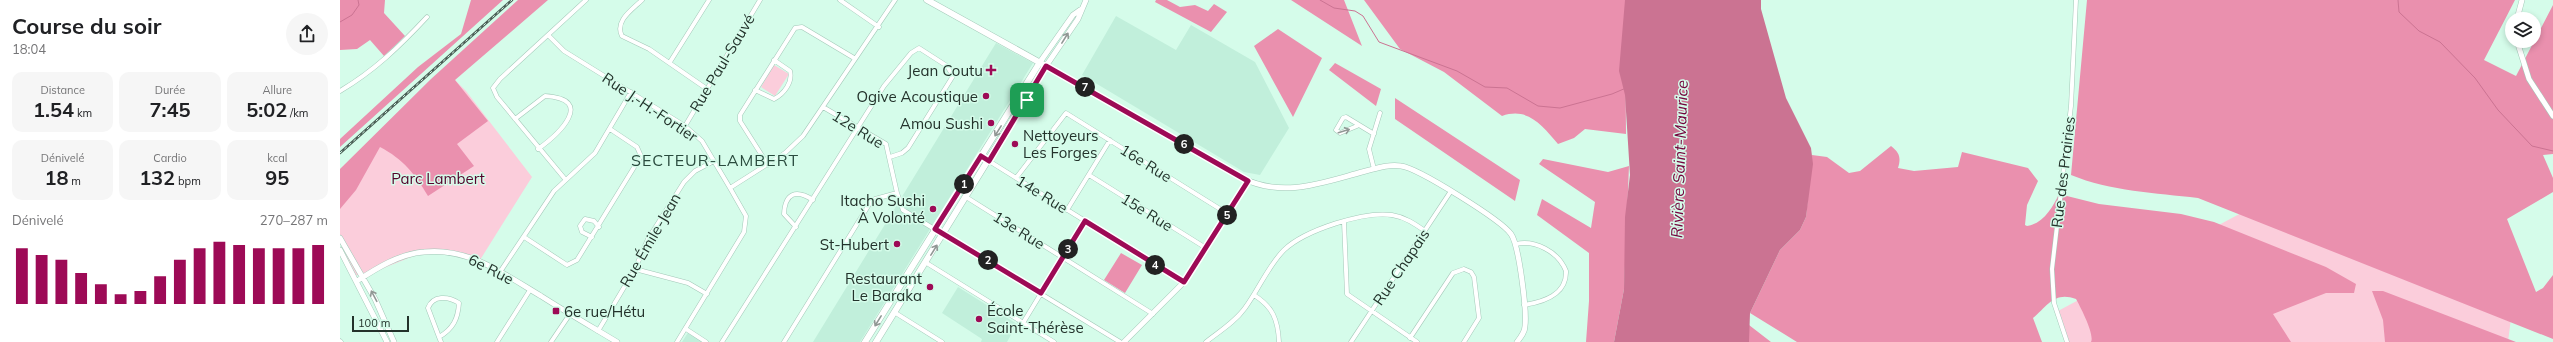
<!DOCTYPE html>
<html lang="fr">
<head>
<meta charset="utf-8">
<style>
	body { margin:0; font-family:Mulish,sans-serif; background:#f6f6f6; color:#202124; height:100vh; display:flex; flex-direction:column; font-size:15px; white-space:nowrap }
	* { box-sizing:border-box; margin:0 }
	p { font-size:13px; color:#757577 }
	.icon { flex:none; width:22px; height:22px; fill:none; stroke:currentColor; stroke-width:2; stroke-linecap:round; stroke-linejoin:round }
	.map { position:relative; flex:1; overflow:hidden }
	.details { display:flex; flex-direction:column; background:#fff; width:340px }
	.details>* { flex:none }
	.buttons { position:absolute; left:2165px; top:12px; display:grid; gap:8px }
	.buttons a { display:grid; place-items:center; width:36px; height:36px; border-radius:50%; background:#fff; box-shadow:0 2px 6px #0003; font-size:20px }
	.scale { position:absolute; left:12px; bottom:10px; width:57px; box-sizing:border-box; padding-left:4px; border:2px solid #23322b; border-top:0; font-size:11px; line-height:14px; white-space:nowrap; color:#23322b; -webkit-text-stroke:3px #d5fcea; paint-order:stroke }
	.pin { position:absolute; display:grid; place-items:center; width:34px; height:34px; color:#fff; margin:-17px; border-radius:8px; box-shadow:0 2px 6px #0006 }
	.km { position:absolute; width:20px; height:20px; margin:-10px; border-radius:50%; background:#222; color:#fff; font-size:11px; line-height:20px; text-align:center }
	.round { display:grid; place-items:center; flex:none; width:42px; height:42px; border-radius:21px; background:#f6f6f6 }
	.head { display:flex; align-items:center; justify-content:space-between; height:68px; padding:0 12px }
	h1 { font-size:22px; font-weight:700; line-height:30px }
	.metrics { display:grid; grid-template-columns:repeat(3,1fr); gap:6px; height:68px; padding:4px 12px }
	.metrics div { display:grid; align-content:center; border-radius:10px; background:#f6f6f6; text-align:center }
	.metrics b { font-size:20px; font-weight:700 }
	.metrics small { font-size:11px; font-weight:400 }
	.metrics p { font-size:11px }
	.chart { height:112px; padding:8px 12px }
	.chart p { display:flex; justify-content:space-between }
	.chart svg { width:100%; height:72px; margin-top:4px; stroke:#9d0a56; stroke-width:6 }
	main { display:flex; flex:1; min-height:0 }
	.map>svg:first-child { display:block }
	.built { fill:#c1efdb }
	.green { fill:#fbcddb }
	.forest { fill:#ea90ae }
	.water { fill:#cb7392 }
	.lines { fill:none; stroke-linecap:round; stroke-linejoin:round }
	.stream { stroke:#cb7392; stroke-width:1 }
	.minor-casing { stroke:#a3c8b8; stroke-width:5 }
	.tertiary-casing { stroke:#a3c8b8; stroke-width:6 }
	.secondary-casing { stroke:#a3c8b8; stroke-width:7 }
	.minor { stroke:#fff; stroke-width:4 }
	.tertiary { stroke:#fff; stroke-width:5 }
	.secondary { stroke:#fff; stroke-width:6 }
	.rail-casing { stroke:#4a5e55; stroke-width:2.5 }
	.rail { stroke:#d5fcea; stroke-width:1; stroke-dasharray:3; stroke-linecap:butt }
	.oneway { stroke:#919895 }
	.route-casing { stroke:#fff; stroke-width:8 }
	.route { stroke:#9d0a56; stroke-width:5 }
	.poi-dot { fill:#9d0a56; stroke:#d5fcea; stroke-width:1.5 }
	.labels { text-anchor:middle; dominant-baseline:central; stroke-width:3; stroke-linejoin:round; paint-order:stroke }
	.street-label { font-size:15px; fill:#23322b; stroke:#d5fcea }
	.poi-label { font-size:15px; fill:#23322b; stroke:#d5fcea; text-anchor:end }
	.park-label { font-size:15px; fill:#55032c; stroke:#d5fcea }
	.water-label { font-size:16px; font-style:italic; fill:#74043d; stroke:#d5fcea }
	.neighbourhood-label { font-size:16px; letter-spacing:1px; fill:#2a4b3e; stroke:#d5fcea }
</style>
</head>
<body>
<main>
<section class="details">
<div class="head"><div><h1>Course du soir</h1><p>18:04</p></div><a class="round"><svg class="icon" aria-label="share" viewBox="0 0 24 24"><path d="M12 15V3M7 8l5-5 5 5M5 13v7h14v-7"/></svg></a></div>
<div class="metrics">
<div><p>Distance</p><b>1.54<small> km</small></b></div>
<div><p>Durée</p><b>7:45</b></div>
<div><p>Allure</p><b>5:02<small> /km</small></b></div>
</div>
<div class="metrics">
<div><p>Dénivelé</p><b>18<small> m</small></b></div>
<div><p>Cardio</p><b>132<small> bpm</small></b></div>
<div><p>kcal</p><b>95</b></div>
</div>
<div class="chart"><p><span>Dénivelé</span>270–287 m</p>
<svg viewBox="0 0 160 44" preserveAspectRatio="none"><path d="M5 44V10M15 44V14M25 44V17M35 44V25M45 44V32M55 44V38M65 44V36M75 44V27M85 44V17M95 44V10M105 44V6M115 44V8M125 44V10M135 44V10M145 44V10M155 44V8"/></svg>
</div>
</section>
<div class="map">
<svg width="2213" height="342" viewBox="0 0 2213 342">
	<rect width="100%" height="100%" fill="#d5fcea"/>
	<path class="built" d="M 776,16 L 836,50 L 851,25 L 915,62 L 949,128 L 920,175 L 904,172 L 742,75 Z
		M 656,43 L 693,63 L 520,342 L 473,342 Z
		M 618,287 L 677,324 L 667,342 L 641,342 L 642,339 L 602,313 Z
		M 349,331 L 366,342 L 342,342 Z"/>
	<path class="green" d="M 434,65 L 449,74 L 435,96 L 421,87 Z
		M 115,80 L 126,91 L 192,177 L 140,260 L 86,251 L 24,276 L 16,275 L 0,243 L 0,169 Z
		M 1905,211 L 2171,318 L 2168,342 L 1729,342 L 1718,311 Z"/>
	<path class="forest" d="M 0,0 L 45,0 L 44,13 L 65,36 L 44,56 L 30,40 L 17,49 L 0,50 Z
		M 131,0 L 163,0 L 0,147 L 0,139 L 78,67 L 121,34 Z
		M 178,0 L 208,0 L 115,80 L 148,121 L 117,144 L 134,166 L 88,196 C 75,174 63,159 40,147 L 16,190 L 0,209 L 0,169 L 91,79 Z
		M 816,0 L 827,0 L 840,7 L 855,5 L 868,11 L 874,4 L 887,12 L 871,32 L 815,2 Z
		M 951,0 L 1004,0 L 1022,46 Z
		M 1024,0 L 1285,0 L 1286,134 L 1245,129 L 1234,138 L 1218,144 C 1202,125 1188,107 1162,116 L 1104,72 L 1060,49 Z
		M 1747,0 L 2175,0 L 2144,60 L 2176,76 L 2213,5 L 2213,154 L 2203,155 L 2213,178 L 2213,192 L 2167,219 L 2196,292 L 2203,288 L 2213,275 L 2213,339 L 1858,198 C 1816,193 1770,191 1731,175 Z
		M 938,29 L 982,58 L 953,117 L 914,46 Z
		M 995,63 L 1041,89 L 1036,106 L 989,70 Z
		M 1055,98 L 1180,180 L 1175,201 L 1055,119 Z
		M 1551,146 C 1560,153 1561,158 1558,168 L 1574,171 L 1618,167 L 1622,152 L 1688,168 L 1698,181 L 1687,205 L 1685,225 L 1687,226 C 1703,224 1713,207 1719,194 L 1759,204 L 1841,214 L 1874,222 L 1986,267 L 2016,284 L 2014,293 L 1986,293 L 1933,314 L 1951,342 L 1751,342 C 1755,335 1740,306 1736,299 C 1715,291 1708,305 1693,318 L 1702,342 L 1457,342 L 1410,313 L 1440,250 L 1460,230 L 1466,217 L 1472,155 L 1487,157 L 1509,173 L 1520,171 Z
		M 1203,159 L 1268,172 L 1289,166 L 1284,289 L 1274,342 L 1246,342 L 1249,301 L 1249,253 L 1197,215 L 1202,199 L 1251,228 L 1255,202 L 1199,164 Z
		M 781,253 L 802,265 L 785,293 L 764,280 Z
		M 2032,291 L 2043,291 L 2176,342 L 2045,342 L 2043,320 Z
		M 1409,325 L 1431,342 L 1407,342 Z"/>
	<path class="water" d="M 1285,0 L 1421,0 L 1421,9 L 1446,98 L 1471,148 L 1473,164 L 1466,217 L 1460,230 L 1440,250 L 1410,313 L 1409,342 L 1274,342 L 1284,289 L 1285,217 L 1290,175 L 1285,95 L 1279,71 Z"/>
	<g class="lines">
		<path class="stream" d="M 980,0 L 994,8 L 1015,11 L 1023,16 L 1039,42 L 1117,71 L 1145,87 L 1167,88 L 1198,106 L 1220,108 L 1272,94 L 1286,88
			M 2058,0 L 2059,12 L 2079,31 L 2100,42 L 2135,78 L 2158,110 L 2192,146 L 2213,151
			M 0,22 L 12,15 L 19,5 L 18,0"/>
		<defs>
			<path id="minor" d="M 302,0 C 293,9 274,21 282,36 L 309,49 L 367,89
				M 500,0 L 539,27
				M 208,35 L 224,51 L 345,126 L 362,141 L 390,188 L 406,216 L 404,232 L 337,342
				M 330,62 L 369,0
				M 415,90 L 434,99 C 444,94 453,82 450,71 L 434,60
				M 0,91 C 34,71 60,46 87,17
				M 483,107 L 546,144 L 557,193 L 563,210 L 780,342
				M 175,119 L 205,96 C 256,99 219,134 198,149
				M 345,126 L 420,0
				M 1017,126 L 1000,133 L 996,130 L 1003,118 L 1006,117 L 1034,134
				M 641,156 L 843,282
				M 428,165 L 400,121 L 400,115 L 455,28 L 462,27 L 514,58
				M 1034,169 L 1029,149 L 1040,113
				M 749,175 L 866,248
				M 676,178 L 726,113 L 888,214
				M 225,179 L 157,97 L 153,88 L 160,79 L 246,0
				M 390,188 L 445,153 L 463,136 L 555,0
				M 626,197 L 813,314
				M 727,210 L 770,140
				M 1004,222 L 1007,294 L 1077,342
				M 456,227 L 444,214 C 445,193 456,189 473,200
				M 184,237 L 227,265 L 237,260 L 301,156 L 297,147 L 270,129
				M 252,237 L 242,232 L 240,226 L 245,219 L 254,221 L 259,227
				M 1176,244 C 1195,240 1218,251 1226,271 C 1227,295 1203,302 1184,305
				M 585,262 L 714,342
				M 295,269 L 348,283 L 367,294
				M 160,272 L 214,191 L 255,153 L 291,92
				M 914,295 C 933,307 938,320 939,342
				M 554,312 L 602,342
				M 683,323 L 745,221
				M 346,329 L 366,342
				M 258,331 L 295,269 L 308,239 L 344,182 L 355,171 L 374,161
				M 99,337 C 113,329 118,319 119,303 C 108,296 93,295 88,308 L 99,337 L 101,342
				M 1070,338 L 1113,273 L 1124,269 L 1131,272 L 1134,277 L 1139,318 L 1124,342
				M 0,341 L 1,342
				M 157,342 L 190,290
				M 211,342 L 230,314
				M 382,342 L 544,86 L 571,53 L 579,48 L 607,66 L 613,76 L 568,148 L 562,153 L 550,157
				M 444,342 L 530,203 L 535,199 L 557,193
				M 866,342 C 880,331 895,322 905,308 C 919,289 928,266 944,250 C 965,230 1024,211 1052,215 C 1065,217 1075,224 1085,231
				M 1011,342 L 1111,191
				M 1727,342 L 1714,303 L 1712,269 L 1731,106 L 1736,0"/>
			<path id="tertiary" d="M 746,0 L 738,19 L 706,66 L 902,178 C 943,198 981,183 1022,172 C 1035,169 1047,164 1061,166 C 1078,168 1161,220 1171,234 C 1179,245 1187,311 1185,326 C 1185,332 1181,337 1177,342
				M 2177,19 L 2182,0
				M 2177,41 L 2189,79 L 2213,116
				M 700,62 L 733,15 L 740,10
				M 0,238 L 35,299 L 54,342
				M 0,250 L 47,342
				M 17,281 C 37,268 59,254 84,252 C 128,247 164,274 201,296 C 226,312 252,327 277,342
				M 784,342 L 843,283 L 908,181"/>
			<path id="secondary" d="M 525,342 L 700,62
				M 536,342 L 706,66 L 587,0"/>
		</defs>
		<use href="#minor" class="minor-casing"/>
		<use href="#tertiary" class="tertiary-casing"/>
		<use href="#secondary" class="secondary-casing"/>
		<use href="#minor" class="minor"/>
		<use href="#tertiary" class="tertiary"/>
		<use href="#secondary" class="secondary"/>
		<defs>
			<path id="rail" d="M 0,153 L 172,0"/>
		</defs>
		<use href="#rail" class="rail-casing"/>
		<use href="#rail" class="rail"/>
	</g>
	<defs><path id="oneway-shaft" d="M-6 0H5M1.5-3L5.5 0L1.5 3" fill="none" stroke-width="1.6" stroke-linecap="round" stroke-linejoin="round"/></defs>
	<g class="oneway">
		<use href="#oneway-shaft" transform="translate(725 38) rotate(-58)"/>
		<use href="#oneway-shaft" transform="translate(658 131) rotate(122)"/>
		<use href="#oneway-shaft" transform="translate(1004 131) rotate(-17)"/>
		<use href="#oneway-shaft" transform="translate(594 250) rotate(-58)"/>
		<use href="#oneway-shaft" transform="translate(34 296) rotate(-118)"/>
		<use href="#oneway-shaft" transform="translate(538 321) rotate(122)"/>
	</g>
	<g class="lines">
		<defs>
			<path id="route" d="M 706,66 L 908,181 L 844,282 L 745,221 L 701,293 L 595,229 L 641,156 L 649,161 Z"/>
		</defs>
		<use href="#route" class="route-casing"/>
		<use href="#route" class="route"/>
	</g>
	<g class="poi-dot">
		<path d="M649 64h4v4h4v4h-4v4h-4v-4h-4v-4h4z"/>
		<circle cx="646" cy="96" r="4"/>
		<circle cx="651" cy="123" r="4"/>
		<circle cx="675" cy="144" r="4"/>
		<circle cx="593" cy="209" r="4"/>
		<circle cx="557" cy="244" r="4"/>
		<circle cx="590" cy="287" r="4"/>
		<rect x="212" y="307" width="8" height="8" rx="2"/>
		<circle cx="639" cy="319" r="4"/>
	</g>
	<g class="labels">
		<g class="street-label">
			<text transform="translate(382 63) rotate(-59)">Rue Paul-Sauvé</text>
			<text transform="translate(310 107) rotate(34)">Rue J.-H.-Fortier</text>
			<text transform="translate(518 129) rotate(32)">12e Rue</text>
			<text transform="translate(806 163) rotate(32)">16e Rue</text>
			<text transform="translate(1723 172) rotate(-83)">Rue des Prairies</text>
			<text transform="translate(702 194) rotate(32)">14e Rue</text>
			<text transform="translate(807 212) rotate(32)">15e Rue</text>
			<text transform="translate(679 230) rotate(32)">13e Rue</text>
			<text transform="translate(310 240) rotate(-60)">Rue Émile-Jean</text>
			<text transform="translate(1061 267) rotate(-56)">Rue Chapais</text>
			<text transform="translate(151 269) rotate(27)">6e Rue</text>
		</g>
		<g class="poi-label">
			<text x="643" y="70">Jean Coutu</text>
			<text x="638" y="96">Ogive Acoustique</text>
			<text x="643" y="123">Amou Sushi</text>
			<text x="683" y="135" text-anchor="start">Nettoyeurs<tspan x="683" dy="17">Les Forges</tspan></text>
			<text x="585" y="200">Itacho Sushi<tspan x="585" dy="17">À Volonté</tspan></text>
			<text x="549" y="244">St-Hubert</text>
			<text x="582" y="278">Restaurant<tspan x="582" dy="17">Le Baraka</tspan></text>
			<text x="647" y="310" text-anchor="start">École<tspan x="647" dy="17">Saint-Thérèse</tspan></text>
			<text x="224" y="311" text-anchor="start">6e rue/Hétu</text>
		</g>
		<g class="park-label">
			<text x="98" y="178">Parc Lambert</text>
		</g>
		<g class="water-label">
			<text transform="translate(1339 159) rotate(-88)">Rivière Saint-Maurice</text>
		</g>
		<g class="neighbourhood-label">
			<text x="375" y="160">SECTEUR-LAMBERT</text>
		</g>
	</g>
</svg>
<div class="buttons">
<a><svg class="icon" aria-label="layers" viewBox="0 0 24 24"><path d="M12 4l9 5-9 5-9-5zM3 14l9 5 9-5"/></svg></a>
</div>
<div class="scale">100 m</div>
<div class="pin" style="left:687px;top:100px;background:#1e9e55"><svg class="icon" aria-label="arrive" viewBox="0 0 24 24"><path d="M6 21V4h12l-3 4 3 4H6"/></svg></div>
<b class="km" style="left:624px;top:184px">1</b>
<b class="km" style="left:648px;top:260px">2</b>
<b class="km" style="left:728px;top:249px">3</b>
<b class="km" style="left:815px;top:265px">4</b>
<b class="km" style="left:887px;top:215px">5</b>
<b class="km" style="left:844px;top:144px">6</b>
<b class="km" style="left:745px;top:87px">7</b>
</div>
</main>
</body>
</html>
